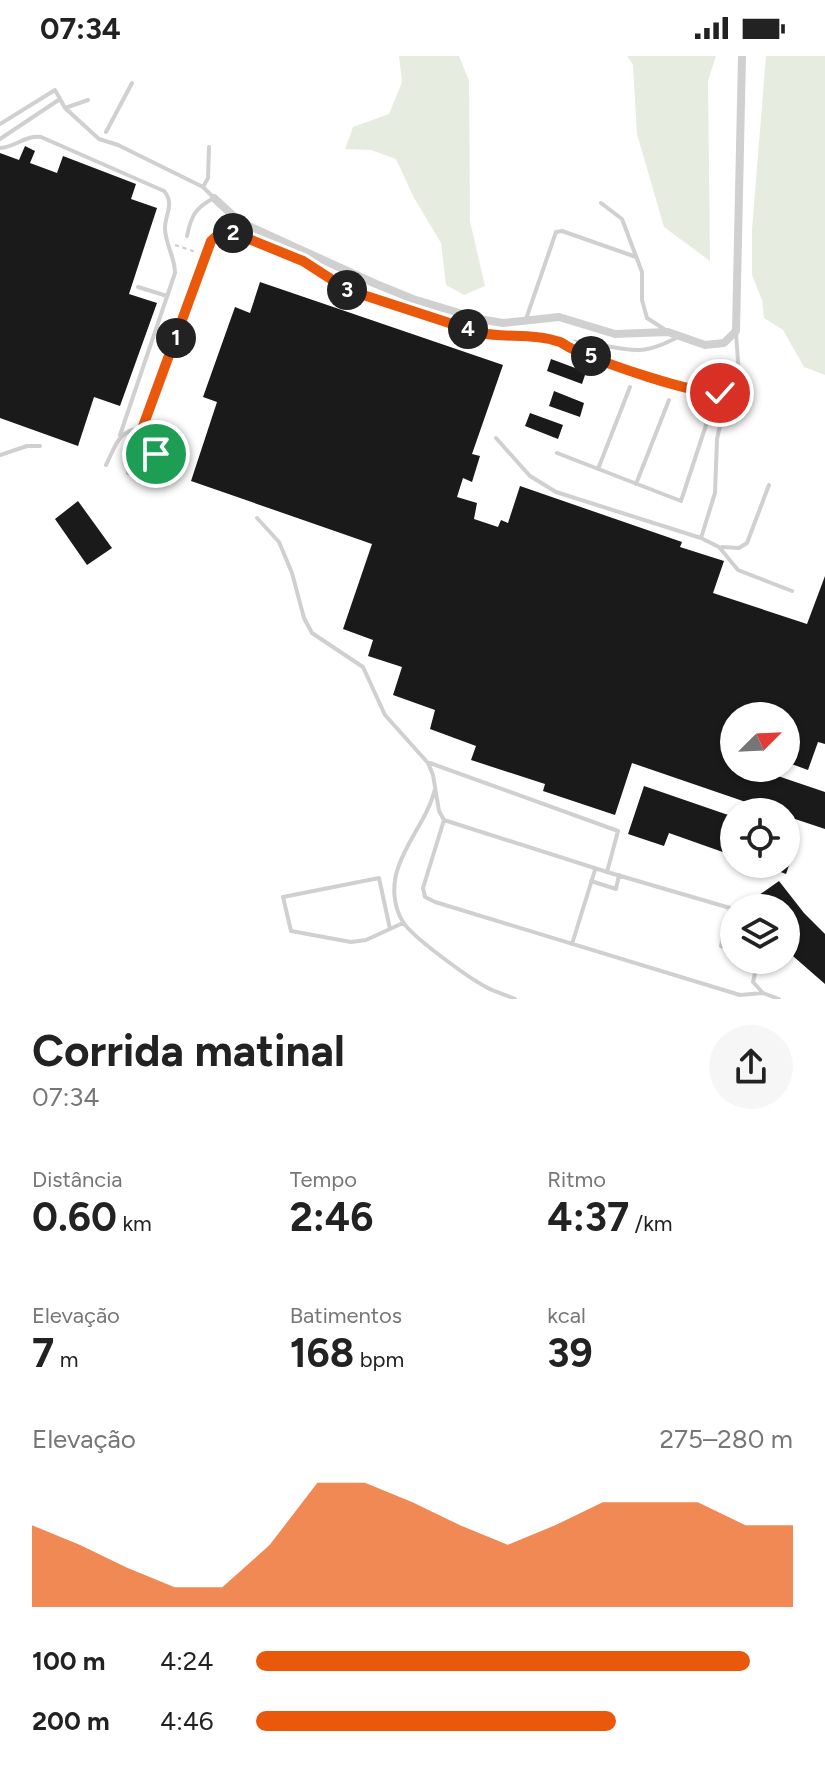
<!DOCTYPE html>
<html lang="pt">
<head>
<meta charset="utf-8">
<style>
	body { margin:0; font-family:Figtree,sans-serif; background:#f6f6f6; color:#222; height:100vh; display:flex; flex-direction:column; font-size:30px; white-space:nowrap }
	* { box-sizing:border-box; margin:0 }
	p { font-size:26px; color:#767676 }
	.icon { flex:none; width:44px; height:44px; fill:none; stroke:currentColor; stroke-width:2; stroke-linecap:round; stroke-linejoin:round }
	.map { position:relative; height:943px; overflow:hidden }
	.side { display:flex; flex-direction:column; background:#fff; flex:1 }
	.side>* { flex:none }
	.needle { width:52px; rotate:66deg }
	.tools { position:absolute; left:720px; top:646px; display:grid; gap:16px }
	.tools a { display:grid; place-items:center; width:80px; height:80px; border-radius:50%; background:#fff; box-shadow:0 2px 6px #0004; font-size:40px }
	.pin { position:absolute; display:grid; place-items:center; width:68px; height:68px; color:#fff; margin:-34px; border:4px solid #fff; border-radius:50%; box-shadow:0 2px 8px #0007 }
	.km { position:absolute; width:40px; height:40px; margin:-20px; border-radius:50%; background:#222; color:#fff; font-size:22px; line-height:40px; text-align:center }
	.round { display:grid; place-items:center; flex:none; width:84px; height:84px; border-radius:42px; background:#f6f6f6 }
	.head { display:flex; align-items:center; justify-content:space-between; height:136px; padding:0 32px }
	h1 { font-size:44px; font-weight:700; line-height:60px }
	.stats { display:grid; grid-template-columns:repeat(3,1fr); gap:12px; height:136px; padding:8px 32px }
	.stats div { display:grid; align-content:center }
	.stats b { font-size:40px; font-weight:700 }
	.stats small { font-size:22px; font-weight:400 }
	.stats p { font-size:22px }
	.chart { height:224px; padding:16px 32px }
	.chart p { display:flex; justify-content:space-between }
	.chart svg { width:100%; height:144px; margin-top:8px; fill:#ea580c; opacity:.7 }
	ul { padding:0 32px; list-style:none; font-size:26px }
	li { display:grid; grid-template-columns:128px 96px 1fr; align-items:center; height:60px }
	li i { height:20px; border-radius:10px; background:#ea580c }
	.status { display:flex; justify-content:space-between; align-items:center; height:56px; padding:0 40px; background:#fff; direction:ltr }
	.status svg { height:22px; fill:currentColor }
	.map>svg:first-child { display:block }
	.green { fill:#e6ecdf }
	.building { fill:#1a1a1a }
	.lines { fill:none; stroke-linecap:round; stroke-linejoin:round }
	.path { stroke:#cdcdcd; stroke-width:2; stroke-dasharray:4 4; stroke-linecap:butt }
	.lane { stroke:#d0d0d0; stroke-width:4 }
	.street { stroke:#d0d0d0; stroke-width:8 }
	.route-casing { stroke:#fff; stroke-width:16 }
	.route { stroke:#ea580c; stroke-width:10 }
</style>
</head>
<body>
<div class="status"><b>07:34</b><svg viewBox="0 0 49 12"><path d="M0 12V9h3v3zM5 12V6h3v6zM10 12V3h3v9zM15 12V0h3v12zM26 1h20v11H26zM47 4h2v5h-2z"/></svg></div>
<div class="map">
<svg width="825" height="943" viewBox="0 0 825 943">
	<rect width="100%" height="100%" fill="#fff"/>
	<path class="green" d="M 399,0 L 459,0 L 469,25 L 470,165 L 485,230 L 464,239 L 446,229 L 441,187 L 413,140 L 396,103 L 371,94 L 345,93 L 353,71 L 389,58 L 402,26 Z
		M 627,0 L 716,0 L 708,25 L 710,205 L 664,171 L 637,78 L 633,9 Z
		M 766,0 L 825,0 L 825,319 L 804,311 L 783,274 L 764,262 L 762,244 L 752,219 L 752,173 Z"/>
	<path class="building" d="M 25,90 L 35,95 L 30,107 L 57,117 L 63,100 L 136,128 L 131,143 L 157,152 L 129,238 L 157,247 L 120,350 L 94,341 L 78,390 L 0,362 L 0,97 L 19,104 Z
		M 260,226 L 503,309 L 472,398 L 480,400 L 472,426 L 463,422 L 457,441 L 477,447 L 474,463 L 498,471 L 501,464 L 508,467 L 520,430 L 682,486 L 680,491 L 724,505 L 713,537 L 807,568 L 825,520 L 825,688 L 818,686 L 808,714 L 786,706 L 790,687 L 786,686 L 786,660 L 734,660 L 734,712 L 767,712 L 766,716 L 825,736 L 825,773 L 786,760 L 786,756 L 775,756 L 632,707 L 615,759 L 543,735 L 545,728 L 471,704 L 476,690 L 430,673 L 435,654 L 393,639 L 402,611 L 368,600 L 373,584 L 343,573 L 372,488 L 191,425 L 217,346 L 203,341 L 235,251 L 250,257 Z
		M 551,303 L 586,316 L 582,328 L 547,315 Z
		M 554,335 L 584,347 L 580,361 L 549,350 Z
		M 530,357 L 563,369 L 558,383 L 525,370 Z
		M 78,445 L 112,492 L 87,509 L 55,463 Z
		M 644,730 L 734,761 L 734,800 L 669,777 L 664,790 L 628,778 Z
		M 786,779 L 798,783 L 786,818 L 762,809 L 786,808 Z
		M 779,825 L 804,857 L 825,878 L 825,928 L 786,894 L 786,852 L 753,852 L 749,846 Z"/>
	<g class="lines">
		<path class="path" d="M 175,189 L 199,197"/>
		<path class="lane" d="M 65,52 L 88,44
			M 0,68 L 55,34 L 65,52 L 99,83 L 118,89 L 203,131 L 214,142 C 195,152 191,160 187,180
			M 106,76 L 132,27
			M 0,83 L 60,43
			M 0,92 C 16,91 25,79 41,81 L 164,135 C 175,148 165,158 165,172 C 165,188 175,201 175,217 L 120,379
			M 203,131 L 208,122 L 209,91
			M 601,147 L 622,163 L 642,216 L 642,244 L 647,262 L 664,273
			M 138,231 L 167,240
			M 526,263 L 556,176 L 562,175 L 636,201
			M 678,281 C 666,287 654,293 640,294 C 614,295 589,282 562,287 L 574,294 L 634,315 L 707,337 L 720,337 L 733,330 L 739,319 L 736,277
			M 722,361 L 717,383 L 715,437 L 701,482 L 719,491 L 738,514 L 792,535
			M 496,382 L 530,420 L 556,436 L 701,482
			M 557,397 L 681,445 L 710,357
			M 0,399 L 27,390 L 40,390
			M 106,409 C 115,391 119,372 142,373 L 156,387 L 156,398 L 138,421
			M 598,413 L 630,331
			M 128,417 L 211,185 L 220,177 L 234,177 L 303,205 L 348,234 L 480,277 L 496,280 L 524,279 L 562,287
			M 636,428 L 669,344
			M 257,462 L 279,486 L 292,517 L 304,562 L 312,577 L 363,611 L 385,659 L 428,707 L 433,719 L 439,755 L 444,764 L 423,832 L 425,841 L 435,846 L 740,939 L 763,937 L 779,943
			M 722,491 L 739,492 L 747,487 L 769,429
			M 430,707 L 618,775 L 607,816 L 444,764
			M 435,733 C 428,762 407,784 398,812 C 392,829 393,850 403,866 C 412,881 469,922 486,931 C 495,936 506,939 515,943
			M 607,816 L 730,852 L 721,890 L 734,894
			M 591,825 L 616,833 L 619,819
			M 390,873 L 379,822 L 283,841 L 291,875 L 351,886 L 366,884 L 403,867
			M 572,888 L 595,814
			M 758,904 L 753,926 L 763,937"/>
		<path class="street" d="M 214,142 L 240,166 L 376,228 L 413,243 L 479,263 L 503,267 L 559,261 L 615,278 L 668,276 L 705,289 L 724,287 L 736,275 L 742,0"/>
	</g>
	<g class="lines">
		<defs>
			<path id="route" d="M 156,398 L 156,387 L 142,373 L 211,185 L 220,177 L 234,177 L 303,205 L 348,234 L 480,277 C 507,282 534,277 560,286 C 566,289 571,293 577,295 C 607,308 689,337 720,337"/>
		</defs>
		<use href="#route" class="route-casing"/>
		<use href="#route" class="route"/>
	</g>
</svg>
<div class="tools">
<a><svg class="needle" viewBox="-14 -14 28 28"><path d="M0-13l5 13h-10z" fill="#e53935"/><path d="M0 13l5-13h-10z" fill="#767676"/></svg></a>
<a><svg class="icon" aria-label="locate" viewBox="0 0 24 24"><circle cx="12" cy="12" r="6"/><path d="M12 2v4M12 18v4M2 12h4M18 12h4"/></svg></a>
<a><svg class="icon" aria-label="layers" viewBox="0 0 24 24"><path d="M12 4l9 5-9 5-9-5zM3 14l9 5 9-5"/></svg></a>
</div>
<div class="pin" style="left:156px;top:398px;background:#1e9e55"><svg class="icon" aria-label="arrive" viewBox="0 0 24 24"><path d="M6 21V4h12l-3 4 3 4H6"/></svg></div>
<div class="pin" style="left:720px;top:337px;background:#d93025"><svg class="icon" aria-label="check" viewBox="0 0 24 24"><path d="M5 12l5 5 9-10"/></svg></div>
<b class="km" style="left:176px;top:282px">1</b>
<b class="km" style="left:233px;top:177px">2</b>
<b class="km" style="left:347px;top:234px">3</b>
<b class="km" style="left:468px;top:273px">4</b>
<b class="km" style="left:591px;top:300px">5</b>
</div>
<section class="side">
<div class="head"><div><h1>Corrida matinal</h1><p>07:34</p></div><a class="round"><svg class="icon" aria-label="share" viewBox="0 0 24 24"><path d="M12 15V3M7 8l5-5 5 5M5 13v7h14v-7"/></svg></a></div>
<div class="stats">
<div><p>Distância</p><b>0.60<small> km</small></b></div>
<div><p>Tempo</p><b>2:46</b></div>
<div><p>Ritmo</p><b>4:37<small> /km</small></b></div>
</div>
<div class="stats">
<div><p>Elevação</p><b>7<small> m</small></b></div>
<div><p>Batimentos</p><b>168<small> bpm</small></b></div>
<div><p>kcal</p><b>39</b></div>
</div>
<div class="chart"><p><span>Elevação</span>275–280 m</p>
<svg viewBox="0 0 160 44" preserveAspectRatio="none"><path d="M0 44V19L10 25L20 32L30 38L40 38L50 25L60 6L70 6L80 12L90 19L100 25L110 19L120 12L130 12L140 12L150 19L160 19V44z"/></svg>
</div>
<ul>
<li><b>100 m</b>4:24<i style="width:92%"></i></li>
<li><b>200 m</b>4:46<i style="width:67%"></i></li>
</ul>
</section>
</body>
</html>
